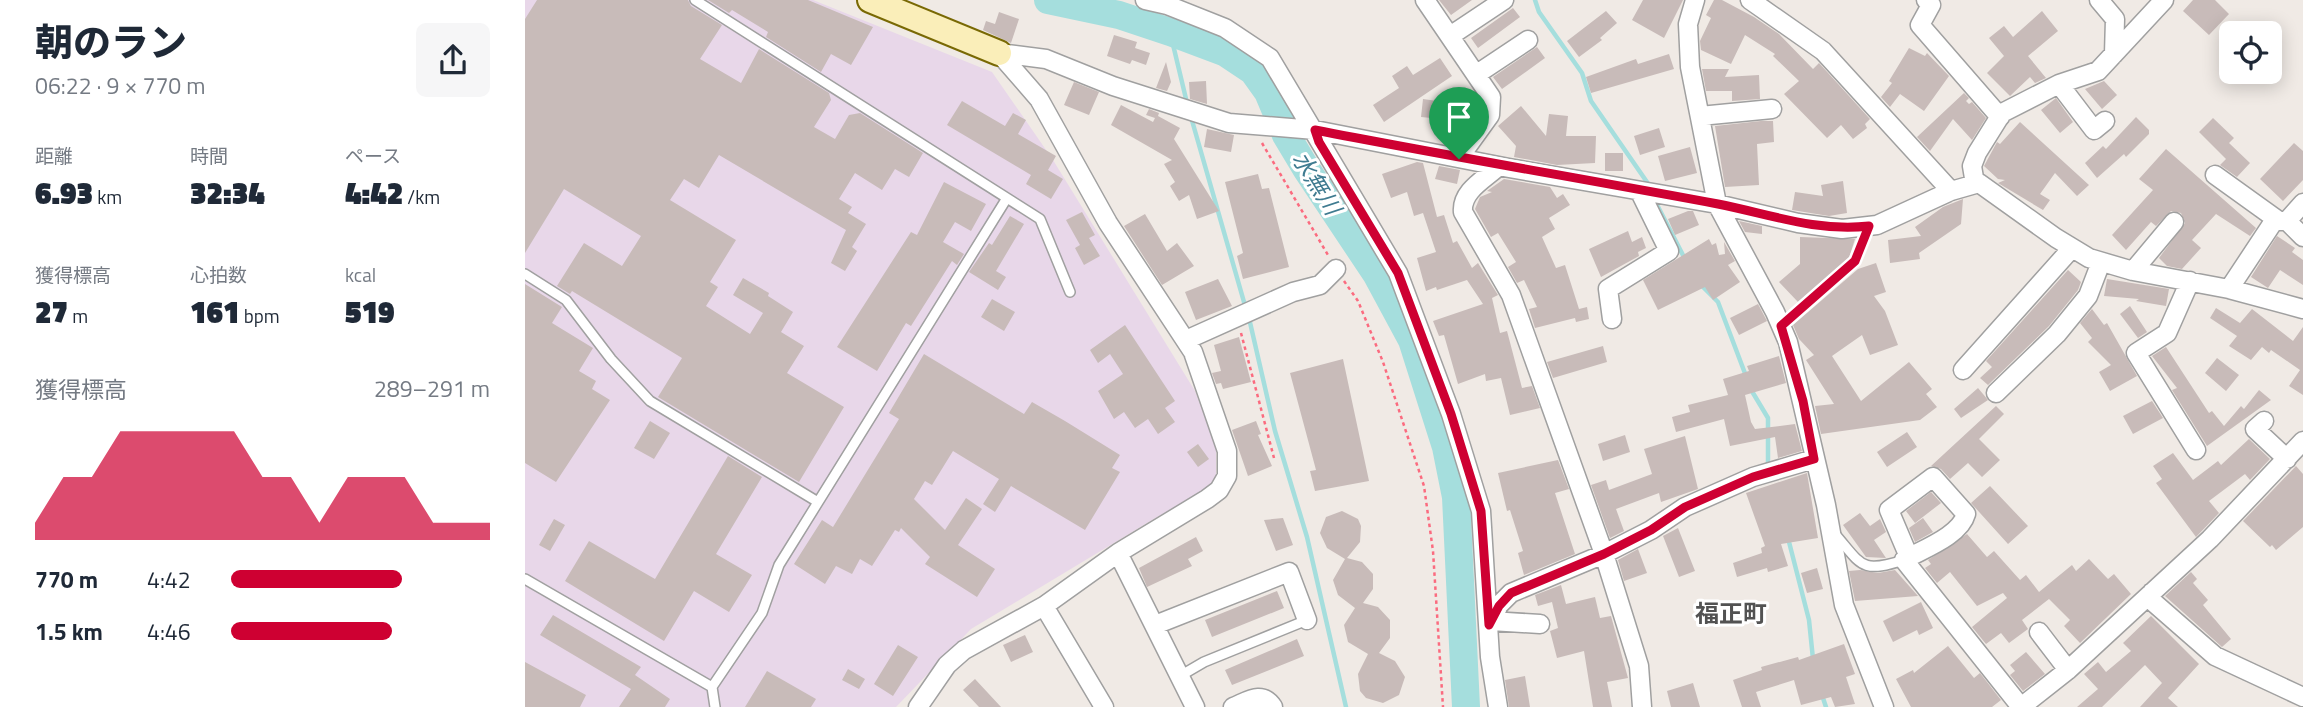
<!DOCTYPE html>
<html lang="ja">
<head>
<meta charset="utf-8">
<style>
	body { margin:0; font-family:"Titillium Web","Noto Sans JP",sans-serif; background:#f6f6f7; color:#1f2937; height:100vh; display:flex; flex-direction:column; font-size:26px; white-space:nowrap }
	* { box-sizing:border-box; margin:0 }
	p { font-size:23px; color:#747a83 }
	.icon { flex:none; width:38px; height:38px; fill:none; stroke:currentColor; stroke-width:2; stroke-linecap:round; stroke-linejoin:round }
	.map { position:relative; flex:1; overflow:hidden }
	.panel { display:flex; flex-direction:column; background:#fff; width:525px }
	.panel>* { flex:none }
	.fabs { position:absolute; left:1694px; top:21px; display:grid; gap:14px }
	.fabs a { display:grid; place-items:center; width:63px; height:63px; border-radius:10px; background:#fff; box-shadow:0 4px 18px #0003; font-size:35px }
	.pin { position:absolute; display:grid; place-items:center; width:60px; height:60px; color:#fff; margin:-72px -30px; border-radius:50% 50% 50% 0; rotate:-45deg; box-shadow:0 0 7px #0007 }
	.pin .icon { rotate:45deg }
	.round { display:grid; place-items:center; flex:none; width:74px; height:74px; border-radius:10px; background:#f6f6f7 }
	.headline { display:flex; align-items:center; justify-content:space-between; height:119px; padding:0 35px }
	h1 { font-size:38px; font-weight:800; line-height:52px }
	.metrics { display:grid; grid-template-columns:repeat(3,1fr); gap:10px; height:119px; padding:7px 35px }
	.metrics div { display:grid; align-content:center }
	.metrics b { font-size:30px; font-weight:800 }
	.metrics small { font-size:19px; font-weight:400 }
	.metrics p { font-size:19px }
	.chart { height:196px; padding:14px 35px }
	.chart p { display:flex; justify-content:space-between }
	.chart svg { width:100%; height:126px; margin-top:7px; fill:#ce0032; opacity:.7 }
	ul { padding:0 35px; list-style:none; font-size:23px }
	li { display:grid; grid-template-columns:112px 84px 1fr; align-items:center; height:52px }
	li i { height:18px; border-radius:9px; background:#ce0032 }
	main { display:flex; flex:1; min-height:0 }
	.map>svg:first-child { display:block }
	.industrial { fill:#e8d7e9 }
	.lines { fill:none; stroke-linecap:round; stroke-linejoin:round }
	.stream { stroke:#a5dedd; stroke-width:4.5 }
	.river { stroke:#a5dedd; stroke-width:28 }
	.building { fill:#c8bbb9 }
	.lane-casing { stroke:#a0a0a0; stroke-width:12 }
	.street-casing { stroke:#a0a0a0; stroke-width:21 }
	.secondary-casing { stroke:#796904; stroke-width:28 }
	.path { stroke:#fb6b7f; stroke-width:2.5; stroke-dasharray:3.5 3.5; stroke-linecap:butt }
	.lane { stroke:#fff; stroke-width:9 }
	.street { stroke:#fff; stroke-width:18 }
	.secondary { stroke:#faeeb9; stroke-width:24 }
	.route-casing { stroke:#fff; stroke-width:14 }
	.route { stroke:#ce0032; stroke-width:9 }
	.labels { text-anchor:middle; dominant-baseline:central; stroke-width:6; stroke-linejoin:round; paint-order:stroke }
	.water-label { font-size:23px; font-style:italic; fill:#3f7b90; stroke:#fff }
	.quarter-label { font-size:24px; font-weight:bold; fill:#525252; stroke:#fff }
</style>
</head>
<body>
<main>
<section class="panel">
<div class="headline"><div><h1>朝のラン</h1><p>06:22 · 9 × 770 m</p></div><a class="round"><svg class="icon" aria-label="share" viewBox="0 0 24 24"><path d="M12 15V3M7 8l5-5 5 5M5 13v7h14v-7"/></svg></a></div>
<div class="metrics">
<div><p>距離</p><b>6.93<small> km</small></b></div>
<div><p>時間</p><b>32:34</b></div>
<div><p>ペース</p><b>4:42<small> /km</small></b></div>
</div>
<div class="metrics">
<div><p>獲得標高</p><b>27<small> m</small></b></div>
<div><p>心拍数</p><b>161<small> bpm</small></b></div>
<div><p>kcal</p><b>519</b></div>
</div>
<div class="chart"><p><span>獲得標高</span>289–291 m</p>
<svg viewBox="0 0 160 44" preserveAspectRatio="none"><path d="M0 44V38L10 22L20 22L30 6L40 6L50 6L60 6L70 6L80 22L90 22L100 38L110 22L120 22L130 22L140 38L150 38L160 38V44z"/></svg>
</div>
<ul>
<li><b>770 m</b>4:42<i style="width:66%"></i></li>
<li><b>1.5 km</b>4:46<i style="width:62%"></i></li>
</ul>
</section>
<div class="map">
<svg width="1778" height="707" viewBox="0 0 1778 707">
	<rect width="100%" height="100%" fill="#f0eae5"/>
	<path class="industrial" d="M 0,0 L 288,0 L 467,72 L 528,160 L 670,391 L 691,446 L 691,475 L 682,492 L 632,517 L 446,629 L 371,707 L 0,707 Z"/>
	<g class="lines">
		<path class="stream" d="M 1010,0 L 1014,12 L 1057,73 L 1066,101 L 1124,185
			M 645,32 L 662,103
			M 666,117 L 721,309
			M 1128,197 L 1161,261
			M 1174,283 L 1193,302 L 1221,376
			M 724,318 L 750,431 L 782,537 L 821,707
			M 1225,388 L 1243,418 L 1243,469
			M 1263,538 L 1284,620 L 1288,659
			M 1297,695 L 1301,707"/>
		<path class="river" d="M 523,0 L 594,15 L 645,32 L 701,53 L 728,71 L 743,92 L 761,135 L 782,170 L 852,275 L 887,340 L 921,447 L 931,497 L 941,707"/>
	</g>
	<path class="building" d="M 12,0 L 163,0 L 166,6 L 197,25 L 175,59 L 216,83 L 234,49 L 304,93 L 306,100 L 289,127 L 310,139 L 324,115 L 335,113 L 398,153 L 384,177 L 370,169 L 357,190 L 330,173 L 314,199 L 327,207 L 323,213 L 341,224 L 327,247 L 332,251 L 320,271 L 306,263 L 321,230 L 194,155 L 174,188 L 159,179 L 145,200 L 211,240 L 185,282 L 193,287 L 181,306 L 225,334 L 238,313 L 208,295 L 218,278 L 244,293 L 243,296 L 268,312 L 256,332 L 279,346 L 262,373 L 319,407 L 274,482 L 133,397 L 157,358 L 47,291 L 45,294 L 32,286 L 59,243 L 97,266 L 116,236 L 39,189 L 0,253 L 0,19 Z
		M 183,0 L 283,0 L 348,27 L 326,65 L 306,54 L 296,72 L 241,37 L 243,32 L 207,10 L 204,13 Z
		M 914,0 L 947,0 L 926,15 Z
		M 1118,0 L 1158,0 L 1139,38 L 1107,20 Z
		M 1189,0 L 1197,0 L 1229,17 L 1254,34 L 1288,69 L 1294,63 L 1345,119 L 1340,124 L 1342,128 L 1328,139 L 1316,125 L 1302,138 L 1259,94 L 1274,81 L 1248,56 L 1250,54 L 1220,35 L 1206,64 L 1176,50 L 1175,41 L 1186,18 L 1181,15 Z
		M 1668,0 L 1690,0 L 1704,14 L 1684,35 L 1658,11 Z
		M 988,8 L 995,17 L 953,48 L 946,38 Z
		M 1081,11 L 1092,23 L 1075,38 L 1077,40 L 1054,57 L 1042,41 Z
		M 1517,11 L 1533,31 L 1503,56 L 1521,78 L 1510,83 L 1505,77 L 1485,96 L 1462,73 L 1479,56 L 1464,38 L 1479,26 L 1488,37 Z
		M 474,12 L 494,19 L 486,43 L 458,30 L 461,21 L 470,24 Z
		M 589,35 L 612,42 L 610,48 L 625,53 L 621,65 L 607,60 L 605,64 L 582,56 Z
		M 1012,47 L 1020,58 L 977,89 L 968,77 Z
		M 1384,48 L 1400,56 L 1402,53 L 1424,76 L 1399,111 L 1375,94 L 1365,107 L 1356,97 L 1367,83 L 1364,81 Z
		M 1144,54 L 1149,69 L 1066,93 L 1061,77 L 1111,59 L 1113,64 Z
		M 915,58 L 927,76 L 859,122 L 848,105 L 874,88 L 867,76 L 882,66 L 888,75 Z
		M 641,62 L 646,82 L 642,91 L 631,88 Z
		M 1177,69 L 1204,69 L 1200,77 L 1234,75 L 1235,99 L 1207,101 L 1207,91 L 1181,91 Z
		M 681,81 L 682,104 L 665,99 L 664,82 Z
		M 1579,81 L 1592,95 L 1577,109 L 1560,89 Z
		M 549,82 L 574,92 L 564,115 L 539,105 Z
		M 1439,93 L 1444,98 L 1441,101 L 1444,104 L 1447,102 L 1461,118 L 1447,140 L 1428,119 L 1405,151 L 1392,137 Z
		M 1531,98 L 1548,122 L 1535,133 L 1516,110 Z
		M 898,99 L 919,102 L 917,119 L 896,117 Z
		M 437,101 L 480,126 L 488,113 L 501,120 L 493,134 L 531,156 L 523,170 L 538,179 L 526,199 L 501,184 L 506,175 L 422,125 Z
		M 596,105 L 628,122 L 630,118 L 621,115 L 624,109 L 634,113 L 633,116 L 655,128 L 649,139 L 694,211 L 672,219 L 664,195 L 654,201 L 645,186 L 650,182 L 639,164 L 647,160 L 586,125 Z
		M 996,106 L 1021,136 L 1024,114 L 1043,116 L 1041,136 L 1071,136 L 1070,163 L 1032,165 L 989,157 L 991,146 L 973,126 Z
		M 1611,117 L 1624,130 L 1624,134 L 1601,157 L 1599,154 L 1572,178 L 1560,163 L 1578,146 L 1581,149 Z
		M 1688,118 L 1709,138 L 1704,143 L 1725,163 L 1712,177 L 1695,165 L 1701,159 L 1674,132 Z
		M 1236,121 L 1248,121 L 1249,142 L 1232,144 L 1234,185 L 1200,187 L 1190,126 Z
		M 1495,122 L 1564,185 L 1552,196 L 1530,173 L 1515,194 L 1525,200 L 1518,210 L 1473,183 L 1480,180 L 1473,179 L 1459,166 L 1472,142 L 1475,144 Z
		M 1134,128 L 1140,147 L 1115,155 L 1109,136 Z
		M 682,129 L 709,135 L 706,152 L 679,147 Z
		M 1769,143 L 1778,151 L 1778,180 L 1758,201 L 1735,179 Z
		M 1165,147 L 1172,173 L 1140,181 L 1133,156 Z
		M 1641,149 L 1731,228 L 1725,236 L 1691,214 L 1667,240 L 1676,248 L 1657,269 L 1642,266 L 1634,258 L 1660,223 L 1656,213 L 1646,211 L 1631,226 L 1626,222 L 1601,250 L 1587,235 L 1628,190 L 1614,179 Z
		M 1080,153 L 1098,153 L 1098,171 L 1080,171 Z
		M 892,162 L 898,163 L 912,217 L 919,215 L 928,243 L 932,241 L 947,268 L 953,263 L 973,295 L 967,298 L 975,333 L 982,331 L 997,388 L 1007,386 L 1015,408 L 985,415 L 976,378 L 961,381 L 960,374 L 933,384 L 919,335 L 914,336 L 908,321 L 958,304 L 942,280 L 912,290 L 911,287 L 901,291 L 892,258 L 911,252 L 898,213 L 889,216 L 882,192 L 866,198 L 857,174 Z
		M 914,166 L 935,170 L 932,184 L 910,179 Z
		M 733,174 L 737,189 L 744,188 L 764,267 L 718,279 L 712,256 L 718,253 L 700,182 Z
		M 979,179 L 1025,187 L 1032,198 L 1038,194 L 1045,205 L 1024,218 L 1030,229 L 1017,237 L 1031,268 L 1040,265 L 1054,309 L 1062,307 L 1064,319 L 1051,322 L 1050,318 L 1010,328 L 1004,309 L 1012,307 L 999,280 L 992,283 L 983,267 L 991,262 L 973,233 L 966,237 L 950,209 L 955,197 L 967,192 L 962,191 Z
		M 1318,181 L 1322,213 L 1304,216 L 1267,210 L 1270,192 L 1298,196 L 1296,185 Z
		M 419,182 L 461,204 L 446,231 L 430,222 L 418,242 L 439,254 L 432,265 L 427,261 L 386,326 L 381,323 L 352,371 L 312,347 L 386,232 L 392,235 Z
		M 1438,199 L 1436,224 L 1394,253 L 1395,259 L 1365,263 L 1363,240 L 1396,236 L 1390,227 L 1418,207 Z
		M 1163,211 L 1168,211 L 1174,225 L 1150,235 L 1143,219 Z
		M 557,212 L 570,235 L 564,238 L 575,256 L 559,265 L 550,248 L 555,245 L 541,220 Z
		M 620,214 L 642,251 L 652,243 L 669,266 L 637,285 L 599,226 Z
		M 485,216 L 499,224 L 471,271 L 481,277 L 473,290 L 444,272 L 464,243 L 467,245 Z
		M 1214,221 L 1237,226 L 1237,234 L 1220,232 Z
		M 1103,231 L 1107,242 L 1117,237 L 1121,248 L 1113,252 L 1114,256 L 1076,277 L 1064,249 Z
		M 1752,236 L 1770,248 L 1767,252 L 1778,260 L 1778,285 L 1755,270 L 1743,288 L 1726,277 Z
		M 1275,237 L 1330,239 L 1324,258 L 1273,302 L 1254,282 L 1275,264 Z
		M 1184,239 L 1187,245 L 1191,243 L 1194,255 L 1200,254 L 1199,242 L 1210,261 L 1203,265 L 1215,282 L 1188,300 L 1180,287 L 1133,310 L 1118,280 Z
		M 1351,263 L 1361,292 L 1349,296 L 1360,311 L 1373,345 L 1345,355 L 1337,335 L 1307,356 L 1336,401 L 1384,362 L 1407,389 L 1401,394 L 1412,407 L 1395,420 L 1296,434 L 1290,406 L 1309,404 L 1281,360 L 1289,355 L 1274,339 L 1268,325 L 1333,269 Z
		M 1543,270 L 1556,282 L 1553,290 L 1524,326 L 1463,385 L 1455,378 L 1467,367 L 1461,361 Z
		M 693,279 L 707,306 L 671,320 L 660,292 Z
		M 1582,279 L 1644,289 L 1641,306 L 1611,301 L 1614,299 L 1579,296 Z
		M 0,284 L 37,307 L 27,323 L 68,348 L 54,371 L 71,381 L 67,389 L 85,400 L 31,482 L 0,463 Z
		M 467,299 L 490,312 L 479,331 L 456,317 Z
		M 1233,304 L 1242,321 L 1214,335 L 1205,318 Z
		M 1605,306 L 1622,332 L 1613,338 L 1595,314 Z
		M 1691,308 L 1715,323 L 1727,309 L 1768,341 L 1778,327 L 1778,395 L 1764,386 L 1775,370 L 1746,350 L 1744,353 L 1737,347 L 1726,360 L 1704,346 L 1712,336 L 1685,318 Z
		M 1567,309 L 1579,325 L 1582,323 L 1612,376 L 1585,391 L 1574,372 L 1586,365 L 1563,342 L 1567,338 L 1555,323 Z
		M 600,325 L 650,401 L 640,408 L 650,422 L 633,434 L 623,419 L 610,428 L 599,412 L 589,419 L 573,391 L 598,374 L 585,354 L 573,363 L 565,350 Z
		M 714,337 L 726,382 L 698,389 L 696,383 L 691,384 L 687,373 L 696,371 L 689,345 Z
		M 1078,346 L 1082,362 L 1028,378 L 1022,362 Z
		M 1641,347 L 1684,413 L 1687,411 L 1699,426 L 1716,406 L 1719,409 L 1734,390 L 1746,400 L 1682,446 L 1647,390 L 1652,388 L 1627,356 Z
		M 399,354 L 499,414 L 507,402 L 540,421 L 595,455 L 587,468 L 595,472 L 560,530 L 486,486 L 470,512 L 458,504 L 474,479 L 428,451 L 407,485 L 400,481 L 389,499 L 420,530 L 441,498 L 457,509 L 433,545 L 470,569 L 452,597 L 400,564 L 405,557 L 376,528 L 374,532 L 370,530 L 347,566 L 335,559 L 327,574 L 311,566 L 300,584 L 269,564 L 297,520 L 308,527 L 374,419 L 364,413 Z
		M 1254,356 L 1261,383 L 1220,395 L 1226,422 L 1230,429 L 1270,424 L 1277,451 L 1253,458 L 1250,437 L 1205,446 L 1199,419 L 1151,432 L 1147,417 L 1165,412 L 1163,405 L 1203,395 L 1198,379 L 1224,371 L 1222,366 Z
		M 1692,358 L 1714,375 L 1701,391 L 1680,373 Z
		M 818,359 L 844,481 L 790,491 L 785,471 L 791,470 L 765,373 Z
		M 1453,388 L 1463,400 L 1436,418 L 1429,409 Z
		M 1627,401 L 1638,418 L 1608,434 L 1598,416 Z
		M 1471,406 L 1479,414 L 1454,439 L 1475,460 L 1457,477 L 1443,463 L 1425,479 L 1416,469 L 1406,466 Z
		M 125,421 L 145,433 L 129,459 L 109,448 Z
		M 731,421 L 736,434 L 733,435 L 747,466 L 723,476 L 707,430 Z
		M 1382,432 L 1392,447 L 1362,467 L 1352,452 Z
		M 1100,435 L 1105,452 L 1078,461 L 1073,444 Z
		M 1160,436 L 1173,489 L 1136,502 L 1134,493 L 1091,509 L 1099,531 L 1085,538 L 1066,485 L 1081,480 L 1084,490 L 1127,474 L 1119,449 Z
		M 1724,439 L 1745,459 L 1725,480 L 1720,474 L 1684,501 L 1694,513 L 1671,537 L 1631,483 L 1637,479 L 1628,466 L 1648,453 L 1668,480 L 1693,461 L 1696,465 Z
		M 673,444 L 684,459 L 673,467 L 662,452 Z
		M 203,456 L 237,477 L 191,554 L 227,575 L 204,612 L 169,591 L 139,641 L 40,581 L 64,541 L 130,579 Z
		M 1033,460 L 1044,489 L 1030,493 L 1050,554 L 999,575 L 993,553 L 998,551 L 985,510 L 982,511 L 973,473 Z
		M 1771,466 L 1778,474 L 1778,527 L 1751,550 L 1747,545 L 1745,547 L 1718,521 Z
		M 1282,473 L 1293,538 L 1256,544 L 1263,566 L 1243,572 L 1242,568 L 1212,577 L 1208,563 L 1237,553 L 1236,548 L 1240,546 L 1221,493 Z
		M 1465,486 L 1503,526 L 1483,544 L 1446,503 Z
		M 1406,492 L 1416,503 L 1390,523 L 1381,511 Z
		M 817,511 L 833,519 L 836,526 L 835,542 L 822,558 L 837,562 L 848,574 L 848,589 L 838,603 L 853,607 L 865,620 L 865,638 L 854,653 L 870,661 L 880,677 L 874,695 L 858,703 L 841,698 L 835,691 L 833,674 L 843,654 L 823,642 L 819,625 L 830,608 L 813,595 L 808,580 L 820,559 L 802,548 L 795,533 L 801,517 Z
		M 1335,513 L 1345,526 L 1355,519 L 1361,532 L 1349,540 L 1361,558 L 1341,557 L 1318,525 Z
		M 758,518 L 768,545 L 751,551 L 739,520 Z
		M 1398,518 L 1408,532 L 1390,542 L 1384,528 Z
		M 29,519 L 40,525 L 25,551 L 14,545 Z
		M 1153,528 L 1170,571 L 1154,577 L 1138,536 Z
		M 1442,534 L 1462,557 L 1469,551 L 1495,580 L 1501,575 L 1514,592 L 1547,565 L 1551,571 L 1564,559 L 1583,579 L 1589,574 L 1606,594 L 1555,643 L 1539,626 L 1545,620 L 1524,599 L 1497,620 L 1503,629 L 1484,643 L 1476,633 L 1461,644 L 1447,627 L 1482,598 L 1478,593 L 1452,606 L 1425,572 L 1412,583 L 1400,568 L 1406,564 L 1403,560 Z
		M 671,537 L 678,551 L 663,559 L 667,566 L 622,587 L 614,568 Z
		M 1113,549 L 1122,573 L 1099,581 L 1093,560 Z
		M 1292,568 L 1298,589 L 1282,593 L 1276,573 Z
		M 1335,570 L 1353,573 L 1370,570 L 1393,596 L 1330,601 L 1324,571 Z
		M 1666,572 L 1672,579 L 1668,583 L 1683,600 L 1678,605 L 1706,639 L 1697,647 L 1640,596 Z
		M 1036,585 L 1041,604 L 1070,597 L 1075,618 L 1086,616 L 1103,678 L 1082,682 L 1087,707 L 1068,707 L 1059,651 L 1032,658 L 1025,631 L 1033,628 L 1027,602 L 1013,606 L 1010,595 Z
		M 752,591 L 759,608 L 687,637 L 680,620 Z
		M 1396,602 L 1408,628 L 1394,635 L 1392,630 L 1368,642 L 1358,621 Z
		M 28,615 L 116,667 L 110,675 L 145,699 L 140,707 L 94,707 L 106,689 L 15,635 Z
		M 1626,616 L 1674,664 L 1643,698 L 1653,707 L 1615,707 L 1637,683 L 1620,665 L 1577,707 L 1552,707 L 1573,689 L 1559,674 L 1573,662 L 1581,672 L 1606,651 L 1598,643 Z
		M 500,635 L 508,652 L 486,662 L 478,645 Z
		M 772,639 L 779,656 L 707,685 L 700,670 Z
		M 1319,644 L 1330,674 L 1321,677 L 1330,704 L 1310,707 L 1306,697 L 1276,705 L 1269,680 L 1231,692 L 1236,707 L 1217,707 L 1208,680 L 1237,670 L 1236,667 L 1273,657 L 1274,660 Z
		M 373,645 L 393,657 L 368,696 L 349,684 Z
		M 1423,646 L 1449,678 L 1455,673 L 1476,700 L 1467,707 L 1386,707 L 1371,679 L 1388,670 L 1389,673 Z
		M 1501,652 L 1520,674 L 1498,691 L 1485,675 L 1490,671 L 1485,665 Z
		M 0,662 L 61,695 L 55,707 L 0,707 Z
		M 323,669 L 340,679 L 334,689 L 317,680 Z
		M 242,671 L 291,699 L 286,707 L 220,707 Z
		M 1000,676 L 1005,707 L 984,707 L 980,680 Z
		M 450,679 L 476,707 L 454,707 L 438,690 Z
		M 1168,683 L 1175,707 L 1146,707 L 1142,691 Z"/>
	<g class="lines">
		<defs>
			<path id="lane" d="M 170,0 L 515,219 L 545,292
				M 0,274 L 41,300 L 86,359 L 125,401 L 293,502
				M 1256,326 L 1330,262 L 1344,226
				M 1309,533 C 1337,565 1335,574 1379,560
				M 0,579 L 187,687 L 190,707
				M 655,676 L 679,662 L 782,620
				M 187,687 L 237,613 L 254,565 L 482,198"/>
			<path id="street" d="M 620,0 L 642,5 L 700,28 L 745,58 L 873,273 L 926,414 L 956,511 L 965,657 L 973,707
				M 900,0 L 966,97 L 965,115 L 934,158
				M 1170,0 L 1163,24 L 1165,67 L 1192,204 L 1250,312 L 1263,342 L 1301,505 L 1319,605 L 1359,707
				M 1225,0 L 1298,51 L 1426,191
				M 1401,0 L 1406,5 L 1395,25 L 1475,117
				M 1574,0 L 1590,19 L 1589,54
				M 925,36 L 979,0
				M 474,53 L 521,59 L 588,86 L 704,123 L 790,130 L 984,168 L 1192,204 L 1273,223 L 1317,229 L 1352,225 L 1426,191 L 1454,183 L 1531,238 L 1564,258 L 1608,271 L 1704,289 L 1778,309
				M 952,74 L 1003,40
				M 1534,84 L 1569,130 L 1580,121
				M 1175,116 L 1247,109
				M 974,166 C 960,179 936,191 938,212 L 986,295 L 1079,554 L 1126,530 L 1160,507 L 1228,477 L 1289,459
				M 1690,175 L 1754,221
				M 1450,184 L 1447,166 L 1452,153 L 1477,113 L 1534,84 L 1573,71 L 1639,0
				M 1762,221 L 1778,237
				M 1608,271 L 1649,222
				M 1665,281 L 1642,333 L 1611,353 L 1671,450
				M 1704,289 L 1749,221 L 1762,221 L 1778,203
				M 1087,319 L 1083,289 L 1144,251 L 1115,192
				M 661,340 L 768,292 L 795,285 L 811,269
				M 1438,370 L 1547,248
				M 1471,393 L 1532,334 L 1563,296 L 1576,262
				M 1739,421 L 1730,429 L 1762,459
				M 593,553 L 670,707
				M 1384,557 L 1364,510 L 1408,477 L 1441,514 C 1435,536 1398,549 1379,560 L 1496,707 L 1543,670 L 1685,539 L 1778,441
				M 1627,592 L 1627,601 L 1690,656 L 1778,697
				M 519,606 L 579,707
				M 966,621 L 1015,624
				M 630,625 L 764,572 L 782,620
				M 964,626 L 974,605 L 986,593 L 1079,554 L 1114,666 L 1117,707
				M 1514,632 L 1543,670
				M 393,707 L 422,665 L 439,650 L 519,606 L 593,553 L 682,499 L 694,490 L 702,476 L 702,451 L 668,352 L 583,223 L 514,99 L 474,53
				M 708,707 C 723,701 737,690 748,707"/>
			<path id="secondary" d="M 345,0 L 474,53"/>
		</defs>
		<use href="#lane" class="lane-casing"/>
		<use href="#street" class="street-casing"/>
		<use href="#secondary" class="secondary-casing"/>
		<path class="path" d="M 737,143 L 803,255
			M 819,281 L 833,301 L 858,362 L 899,486 L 908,551 L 918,707
			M 716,333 L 749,458"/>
		<use href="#lane" class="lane"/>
		<use href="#street" class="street"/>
		<use href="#secondary" class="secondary"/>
	</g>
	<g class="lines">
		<defs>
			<path id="route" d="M 790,130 C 924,156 1059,179 1193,204 C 1244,214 1291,232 1344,226 L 1330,261 L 1256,326 L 1278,401 L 1289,459 L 1228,477 L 1160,507 L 1126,530 L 1079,554 L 986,593 L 974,606 L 964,625 L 956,511 L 926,414 L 873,273 L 794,142 Z"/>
		</defs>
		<use href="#route" class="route-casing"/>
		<use href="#route" class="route"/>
	</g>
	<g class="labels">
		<g class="water-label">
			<text transform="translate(792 183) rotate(58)">水無川</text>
		</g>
		<g class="quarter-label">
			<text x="1206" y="613">福正町</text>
		</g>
	</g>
</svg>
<div class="fabs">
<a><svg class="icon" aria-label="locate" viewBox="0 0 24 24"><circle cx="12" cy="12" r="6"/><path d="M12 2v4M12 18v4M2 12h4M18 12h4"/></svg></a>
</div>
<div class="pin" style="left:934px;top:159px;background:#1e9e55"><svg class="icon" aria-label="arrive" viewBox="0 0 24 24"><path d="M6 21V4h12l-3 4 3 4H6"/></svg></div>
</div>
</main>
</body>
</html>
